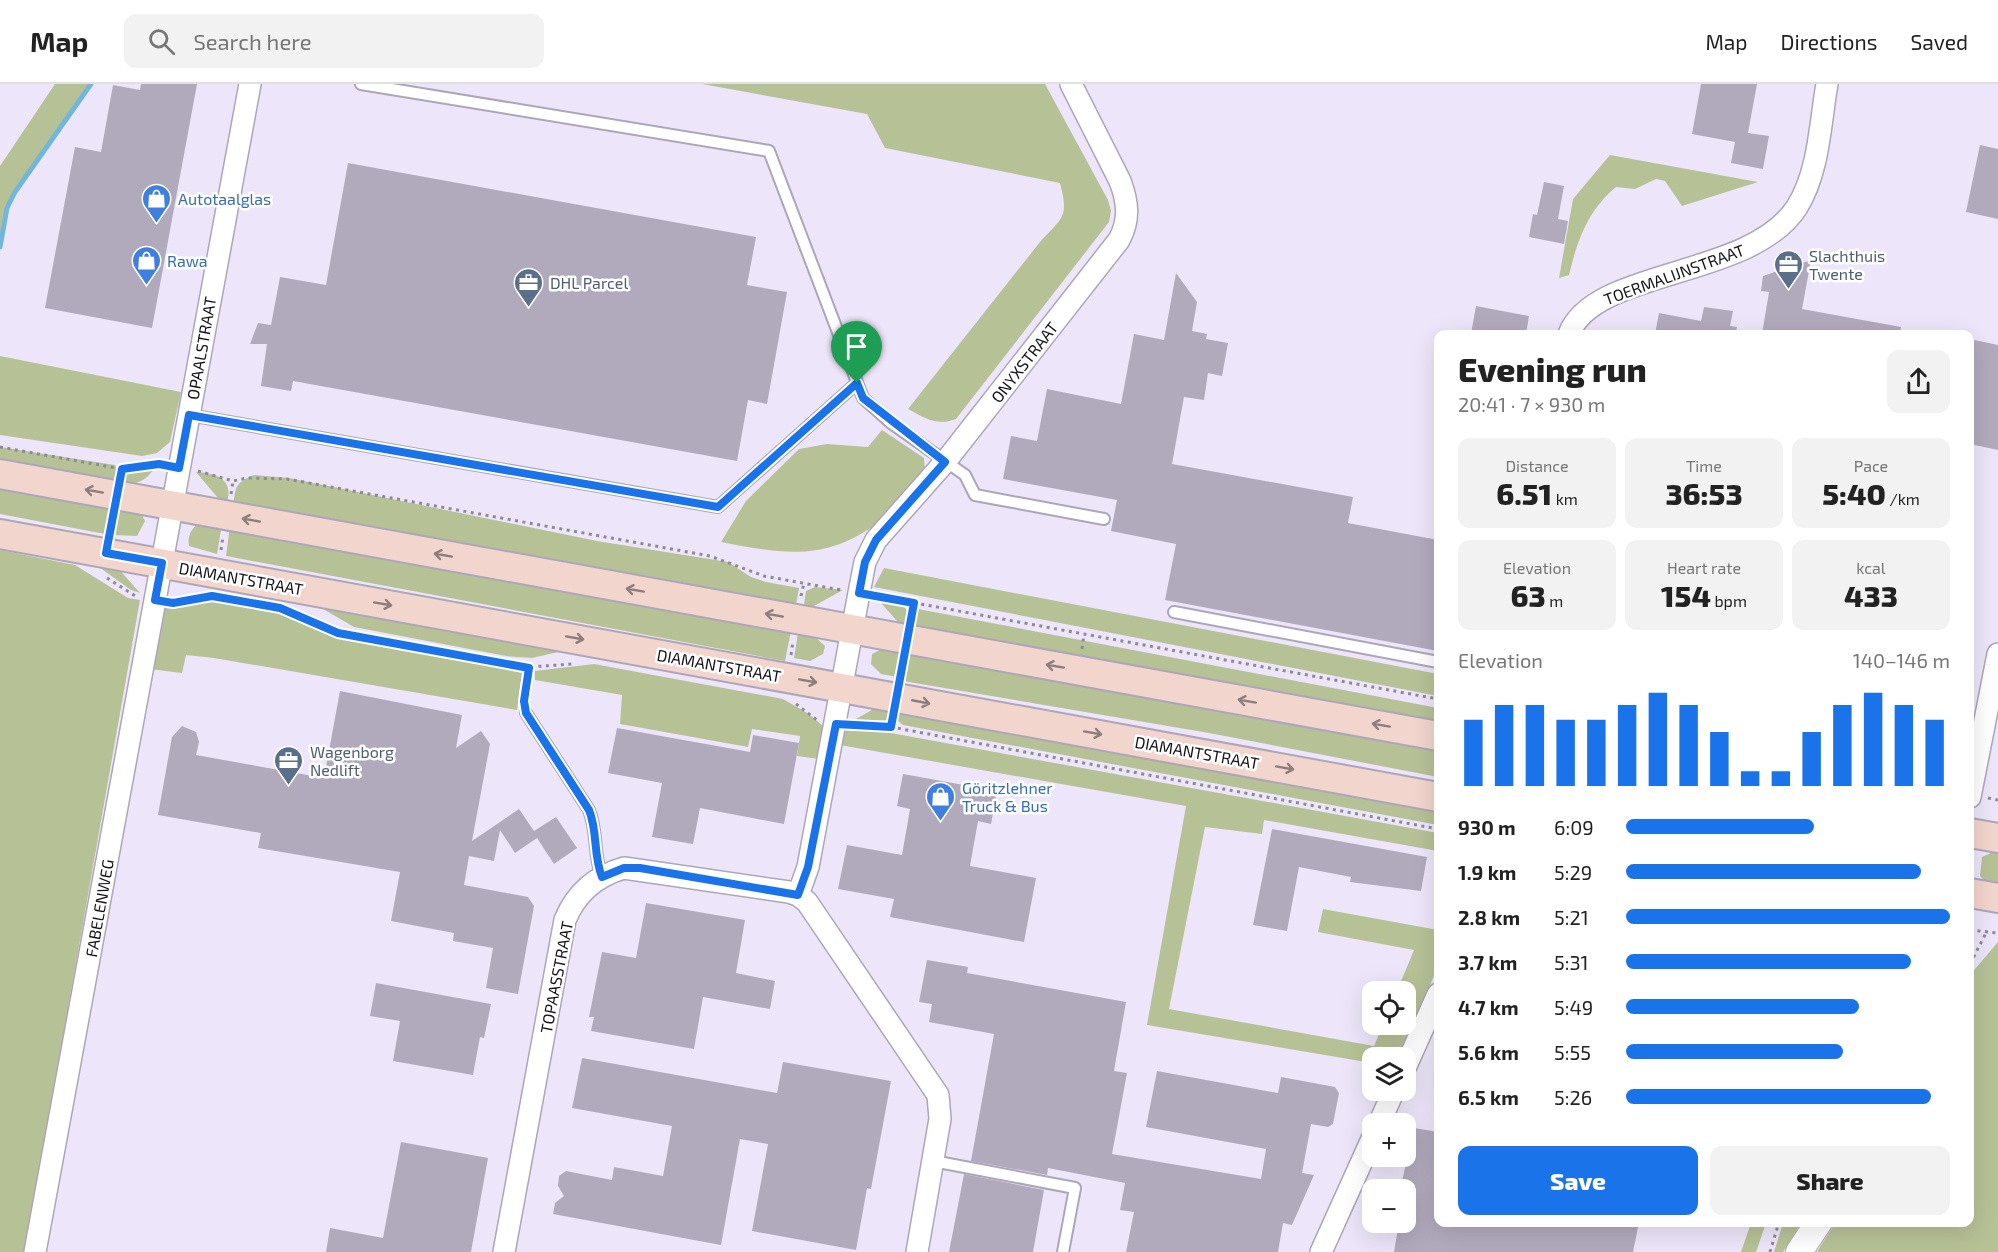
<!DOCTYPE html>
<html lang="en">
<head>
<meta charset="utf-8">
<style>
	body { margin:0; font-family:"Exo 2",sans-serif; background:#f2f2f2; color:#222; height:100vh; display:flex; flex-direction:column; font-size:22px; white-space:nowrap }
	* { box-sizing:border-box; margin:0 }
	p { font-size:20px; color:#767676 }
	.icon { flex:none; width:33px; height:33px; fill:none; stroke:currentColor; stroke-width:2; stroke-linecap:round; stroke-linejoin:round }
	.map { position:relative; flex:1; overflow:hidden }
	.sheet { position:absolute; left:1434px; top:246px; width:540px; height:897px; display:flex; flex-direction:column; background:#fff; border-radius:12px; box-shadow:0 6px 24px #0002 }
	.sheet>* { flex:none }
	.controls { position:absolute; left:1362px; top:897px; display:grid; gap:12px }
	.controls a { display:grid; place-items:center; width:54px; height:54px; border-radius:12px; background:#fff; box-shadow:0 6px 24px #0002; font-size:30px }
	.pin { position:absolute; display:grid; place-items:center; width:51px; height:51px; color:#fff; margin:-62px -26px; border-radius:50% 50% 50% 0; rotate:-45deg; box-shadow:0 0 6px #0007 }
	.pin .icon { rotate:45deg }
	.round { display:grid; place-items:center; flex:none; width:63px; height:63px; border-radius:12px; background:#f2f2f2 }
	.head { display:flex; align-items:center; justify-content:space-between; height:102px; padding:0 24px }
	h1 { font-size:33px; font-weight:800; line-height:45px }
	.stats { display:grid; grid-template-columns:repeat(3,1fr); gap:9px; height:102px; padding:6px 24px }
	.stats div { display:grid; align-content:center; border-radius:12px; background:#f2f2f2; text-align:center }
	.stats b { font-size:30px; font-weight:800 }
	.stats small { font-size:16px; font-weight:400 }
	.stats p { font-size:16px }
	.chart { height:168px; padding:12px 24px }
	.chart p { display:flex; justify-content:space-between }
	.chart svg { width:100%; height:108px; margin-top:6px; stroke:#1a73e8; stroke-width:6 }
	.cta { display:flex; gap:12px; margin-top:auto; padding:12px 24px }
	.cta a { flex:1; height:69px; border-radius:12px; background:#1a73e8; color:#fff; font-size:24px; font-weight:800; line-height:69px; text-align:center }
	.cta a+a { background:#f2f2f2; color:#222 }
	ul { padding:0 24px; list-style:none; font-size:20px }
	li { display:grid; grid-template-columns:96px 72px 1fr; align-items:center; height:45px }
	li i { height:15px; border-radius:8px; background:#1a73e8 }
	header { display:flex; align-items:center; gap:36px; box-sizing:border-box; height:84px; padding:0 30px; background:#fff; border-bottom:2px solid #e0e0e0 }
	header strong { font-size:28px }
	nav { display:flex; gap:33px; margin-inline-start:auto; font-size:21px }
	.search { width:420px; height:54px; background:#f2f2f2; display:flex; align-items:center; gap:15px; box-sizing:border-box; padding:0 21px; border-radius:12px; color:#767676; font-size:22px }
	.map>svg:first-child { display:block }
	.green { fill:#b7c196 }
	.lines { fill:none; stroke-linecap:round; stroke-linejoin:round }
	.stream { stroke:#72b7db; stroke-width:5 }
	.building { fill:#b1aabd }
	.service-casing { stroke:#ada6b9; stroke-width:14 }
	.minor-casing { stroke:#ada6b9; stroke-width:24 }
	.tertiary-casing { stroke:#ada6b9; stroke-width:28 }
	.secondary-casing { stroke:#ada6b9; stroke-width:32 }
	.path { stroke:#8e8997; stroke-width:3; stroke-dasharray:3 4.5; stroke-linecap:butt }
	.service { stroke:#fff; stroke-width:10 }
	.minor { stroke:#fff; stroke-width:21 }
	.tertiary { stroke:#fff; stroke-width:26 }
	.secondary { stroke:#f2d5cd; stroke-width:28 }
	.oneway { stroke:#8f7d7c }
	.route-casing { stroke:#fff; stroke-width:12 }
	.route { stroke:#1a73e8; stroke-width:8 }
	.labels { text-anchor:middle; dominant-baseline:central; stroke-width:5; stroke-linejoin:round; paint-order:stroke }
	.shop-label { font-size:16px; fill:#366cbe; stroke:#fff; text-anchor:start }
	.service-label { font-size:16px; fill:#4e5e75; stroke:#fff; text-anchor:start }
	.street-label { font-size:16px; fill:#151219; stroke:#fff }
</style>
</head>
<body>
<header>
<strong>Map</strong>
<div class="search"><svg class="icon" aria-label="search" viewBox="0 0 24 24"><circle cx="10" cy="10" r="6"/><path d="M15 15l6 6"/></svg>Search here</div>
<nav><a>Map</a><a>Directions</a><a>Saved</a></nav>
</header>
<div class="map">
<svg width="1998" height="1168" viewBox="0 0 1998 1168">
	<rect width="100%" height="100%" fill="#ede6fa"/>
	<path class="green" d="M 55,0 L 91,0 L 15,108 L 7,124 L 0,163 L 0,82 Z
		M 702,0 L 1045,0 L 1108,116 L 1111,127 L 1109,138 L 956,335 C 937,342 926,335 908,325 L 1040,158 C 1063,133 1069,134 1060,99 L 885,64 L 867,30 Z
		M 1610,71 L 1758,98 L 1682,122 L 1665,97 L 1656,95 L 1635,105 L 1616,103 C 1588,126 1577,157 1569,191 L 1559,194 L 1573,115 Z
		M 0,272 L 181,308 L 170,358 L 157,369 L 142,372 L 0,351 Z
		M 882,346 L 924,374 L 925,386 C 911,402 897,424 879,438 C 826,478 782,470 721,458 L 746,417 L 799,365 L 827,360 L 868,363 Z
		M 0,363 L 115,381 L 118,386 L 117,397 L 0,377 Z
		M 138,384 L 154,385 C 146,396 138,401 124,399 L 125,391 Z
		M 196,388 C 215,389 234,394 227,418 L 223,420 Z
		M 254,391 L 289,394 L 597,457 L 728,478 L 751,493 L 766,498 L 799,504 L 795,526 L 233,422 C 236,402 235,399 254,391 Z
		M 0,399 L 111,419 L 105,450 L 0,430 Z
		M 120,421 L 141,429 L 145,437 L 137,452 L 115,451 Z
		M 203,436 L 222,440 L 217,470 L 189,462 C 187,449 193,443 203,436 Z
		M 230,441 L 791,547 L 785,577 L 226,472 Z
		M 0,466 L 75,481 L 128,514 L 140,516 L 25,1168 L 0,1168 Z
		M 110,475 L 140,509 L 131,506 L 96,481 Z
		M 884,484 L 1438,590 L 1438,612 L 874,503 Z
		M 815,503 L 843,506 L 803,528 L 806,507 Z
		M 287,504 L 585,562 L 532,574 L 506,572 L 354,543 Z
		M 211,511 L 285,525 L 343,555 L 522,588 L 517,626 L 214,574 L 186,571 L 182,589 L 150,585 L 163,517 L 185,512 Z
		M 875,512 L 901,517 L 908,529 L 904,545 Z
		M 918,525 L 1438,624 L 1438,645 L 913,547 L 913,536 Z
		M 798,549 L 814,552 L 825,562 L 823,570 L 810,577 L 794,574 Z
		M 884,564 L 901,567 L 897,593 L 881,590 L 871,580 L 872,570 Z
		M 908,568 L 1438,667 L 1438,693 L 1209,649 L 903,597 Z
		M 594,580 L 783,615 L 809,630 L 824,643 L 819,675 L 797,672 L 800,652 L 752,645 L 748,663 L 620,640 L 622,611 L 535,596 L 535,587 Z
		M 893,614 L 887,636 L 849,639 Z
		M 900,619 L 1438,723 L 1438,741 L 903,641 L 897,636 Z
		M 847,641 L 1438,749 L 1438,767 L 1264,736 L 1262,750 L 1205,743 L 1169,925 L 1374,962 L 1383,941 L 1406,940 L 1406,908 L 1397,907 L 1414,866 L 1318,848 L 1323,825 L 1438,846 L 1438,882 L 1400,973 L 1372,974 L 1372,979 L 1147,941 L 1186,722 L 840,661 Z
		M 1995,767 L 1998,767 L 1998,803 L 1989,801 L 1980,792 L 1982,773 Z
		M 1998,858 L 1998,1168 L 1817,1168 L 1835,1139 L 1970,1138 L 1970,891 Z
		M 1751,1139 L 1766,1139 L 1756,1168 L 1741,1168 Z
		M 1783,1139 L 1801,1139 L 1783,1168 L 1774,1168 Z"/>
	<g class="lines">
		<path class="stream" d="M 0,163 L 7,124 L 15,108 L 91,0"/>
	</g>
	<path class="building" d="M 141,0 L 197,0 L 152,244 L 45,224 L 75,63 L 101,68 L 113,1 L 140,6 Z
		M 1701,0 L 1757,0 L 1748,49 L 1769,52 L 1763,85 L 1731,79 L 1735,58 L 1692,50 Z
		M 1980,61 L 1998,65 L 1998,135 L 1966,128 Z
		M 348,79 L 756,153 L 747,201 L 787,208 L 767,320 L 748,316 L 737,377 L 293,297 L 291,307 L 261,302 L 267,260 L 250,260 L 258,239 L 271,241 L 280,193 L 326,201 Z
		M 1544,98 L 1564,102 L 1558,135 L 1568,137 L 1564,160 L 1529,153 L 1533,130 L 1537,131 Z
		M 1811,176 L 1802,225 L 1901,243 L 1900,250 L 1762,250 L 1769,208 L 1761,207 L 1763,192 Z
		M 1176,189 L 1197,218 L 1192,247 L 1207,250 L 1206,255 L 1228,259 L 1222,292 L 1208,289 L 1204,316 L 1184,313 L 1172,380 L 1353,413 L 1348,439 L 1438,456 L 1438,567 L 1165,516 L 1176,460 L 1111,447 L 1117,416 L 1003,395 L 1011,352 L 1037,357 L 1047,305 L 1121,320 L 1134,250 L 1164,256 Z
		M 1476,222 L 1529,232 L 1526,250 L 1471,250 Z
		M 1704,223 L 1733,227 L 1730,242 L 1737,243 L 1736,250 L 1655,250 L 1659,229 L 1701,237 Z
		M 1970,255 L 1998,261 L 1998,366 L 1970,360 Z
		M 340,607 L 462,631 L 456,664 L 481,647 L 490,660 L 472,757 L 519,725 L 534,747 L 556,733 L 577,764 L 554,780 L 537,754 L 515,769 L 500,746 L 494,777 L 469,772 L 464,801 L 528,813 L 534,822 L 518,910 L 486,904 L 493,864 L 453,857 L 454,849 L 391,837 L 400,788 L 258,764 L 261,749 L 158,731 L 172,653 L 182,642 L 196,648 L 199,658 L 196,671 L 324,694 Z
		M 617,644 L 750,668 L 753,651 L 799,659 L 784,740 L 700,724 L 693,760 L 652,753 L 662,699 L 608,689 Z
		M 903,690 L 997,707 L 991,740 L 978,737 L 970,782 L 1036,794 L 1024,858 L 890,833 L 894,815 L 838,805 L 847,761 L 902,771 L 910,725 L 897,722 Z
		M 1272,745 L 1427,773 L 1421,807 L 1350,798 L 1351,793 L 1299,783 L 1287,847 L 1253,841 Z
		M 646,819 L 745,836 L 736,889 L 775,897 L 770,925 L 703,913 L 694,965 L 591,947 L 594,933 L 589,933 L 602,868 L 636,874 Z
		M 927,876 L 968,883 L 967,889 L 1126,918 L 1114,987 L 1127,989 L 1112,1070 L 1261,1095 L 1266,1065 L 1146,1043 L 1157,987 L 1278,1009 L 1281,993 L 1335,1003 L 1339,1009 L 1333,1040 L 1328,1043 L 1311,1040 L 1302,1089 L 1314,1091 L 1292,1141 L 1283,1139 L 1278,1168 L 1126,1168 L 1134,1128 L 1120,1126 L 1125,1099 L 1048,1084 L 1047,1091 L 971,1077 L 994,950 L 929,938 L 932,920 L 919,918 Z
		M 376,899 L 491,920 L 484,954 L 480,953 L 473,991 L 393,977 L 400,937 L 370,932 Z
		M 582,974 L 777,1009 L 783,978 L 891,997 L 871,1105 L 867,1104 L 856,1166 L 752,1147 L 768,1060 L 740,1055 L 721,1161 L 553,1130 L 555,1119 L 564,1112 L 558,1102 L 559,1092 L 566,1087 L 612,1096 L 614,1083 L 663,1092 L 672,1042 L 572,1024 Z
		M 1414,1044 L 1438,1048 L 1438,1138 L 1639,1138 L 1633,1168 L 1394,1168 L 1399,1138 L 1406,1138 L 1406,1106 L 1400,1106 Z
		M 401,1058 L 488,1074 L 471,1168 L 326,1168 L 330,1144 L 383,1154 Z
		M 964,1090 L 1044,1106 L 1033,1168 L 949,1168 Z"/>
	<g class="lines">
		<defs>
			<path id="service" d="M 361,0 L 769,67 L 863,314 L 891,339 L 965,391 L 975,411 L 1104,435
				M 189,331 L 718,423 L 857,299
				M 1174,528 L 1438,578
				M 526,629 L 589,726 C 598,748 593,771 602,793
				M 933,1077 L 1075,1104 L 1063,1168"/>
			<path id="minor" d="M 1569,250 C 1594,184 1751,195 1797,123 C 1819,88 1820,40 1827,0
				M 1970,713 L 1998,570
				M 798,811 L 808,783 L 859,509 L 865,478 L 876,456 L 945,378 L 1119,156 C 1130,136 1128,118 1120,97 L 1071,0
				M 1406,982 L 1438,910
				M 1379,1040 L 1394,1006
				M 35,1168 L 250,0
				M 504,1168 L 565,836 C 576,809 596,792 624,784 L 789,808 L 798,811 L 807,818 L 938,1011 L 940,1035 L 917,1168
				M 1321,1168 L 1372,1055"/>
			<path id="tertiary" d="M 1799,1168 L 1819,1138"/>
			<path id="secondary" d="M 0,390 L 1438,652
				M 0,450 L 1438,713
				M 1970,749 L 1998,754
				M 1970,809 L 1998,814"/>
		</defs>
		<use href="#service" class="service-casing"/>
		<use href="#minor" class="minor-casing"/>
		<use href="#tertiary" class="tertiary-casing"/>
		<use href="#secondary" class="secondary-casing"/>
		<path class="path" d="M 0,363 L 122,385 L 162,381
			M 198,387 L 233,397 L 247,394 L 287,395 L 710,472 L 764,492 L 841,506
			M 231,410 L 233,397
			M 110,448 L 113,434
			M 221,466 L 223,452
			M 107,494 L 137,513
			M 801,512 L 804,499
			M 877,512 L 1438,615
			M 173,519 L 208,513
			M 291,528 L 338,549 L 508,581 L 529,583 L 573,580
			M 911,532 L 914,519
			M 1082,565 L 1084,550
			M 791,571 L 793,557
			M 901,591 L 903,577
			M 524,617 L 529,583
			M 796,620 L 817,636
			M 853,642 L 891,643 L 1438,745
			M 1988,714 L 1998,716
			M 1970,846 L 1998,849
			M 1970,880 L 1986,849
			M 1770,1168 L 1779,1138"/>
		<use href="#service" class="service"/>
		<use href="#minor" class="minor"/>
		<use href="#tertiary" class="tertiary"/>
		<use href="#secondary" class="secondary"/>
	</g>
	<defs><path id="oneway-shaft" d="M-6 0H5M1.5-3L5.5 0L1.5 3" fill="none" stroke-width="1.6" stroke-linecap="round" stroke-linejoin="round" transform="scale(1.5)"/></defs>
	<g class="oneway">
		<use href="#oneway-shaft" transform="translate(94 407) rotate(-170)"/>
		<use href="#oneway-shaft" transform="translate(251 436) rotate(-170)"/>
		<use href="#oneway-shaft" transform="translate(443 471) rotate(-170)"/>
		<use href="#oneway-shaft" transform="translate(635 506) rotate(-170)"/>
		<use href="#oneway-shaft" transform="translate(383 520) rotate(10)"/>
		<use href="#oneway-shaft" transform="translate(774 531) rotate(-170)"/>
		<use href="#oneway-shaft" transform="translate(575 554) rotate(10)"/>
		<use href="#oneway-shaft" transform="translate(1055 582) rotate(-170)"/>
		<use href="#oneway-shaft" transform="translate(808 597) rotate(10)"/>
		<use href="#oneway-shaft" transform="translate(1247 617) rotate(-170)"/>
		<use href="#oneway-shaft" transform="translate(921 618) rotate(11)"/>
		<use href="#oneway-shaft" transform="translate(1381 641) rotate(-170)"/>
		<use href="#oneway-shaft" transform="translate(1093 649) rotate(10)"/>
		<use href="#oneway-shaft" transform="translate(1285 684) rotate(10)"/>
	</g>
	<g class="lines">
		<defs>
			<path id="route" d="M 857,299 L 863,314 L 945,378 L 876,456 L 865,478 L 859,509 L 914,519 L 891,643 L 836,640 L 808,783 L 798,811 L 640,784 L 624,784 L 602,793 C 593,771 598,748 589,726 L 526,629 L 524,617 L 529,584 L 338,549 L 280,524 L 212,512 L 173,519 L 155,516 L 162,479 L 106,469 L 122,385 L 159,380 L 179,384 L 189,331 L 718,423 Z"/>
		</defs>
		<use href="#route" class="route-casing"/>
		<use href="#route" class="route"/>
	</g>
	<defs>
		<symbol id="shop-pin" viewBox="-11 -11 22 30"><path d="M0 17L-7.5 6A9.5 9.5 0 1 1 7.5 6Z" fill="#3f7fe0" stroke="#fff"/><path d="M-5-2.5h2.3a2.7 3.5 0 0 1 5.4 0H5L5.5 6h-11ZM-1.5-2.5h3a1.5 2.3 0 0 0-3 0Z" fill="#fff"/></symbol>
		<symbol id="office-pin" viewBox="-11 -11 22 30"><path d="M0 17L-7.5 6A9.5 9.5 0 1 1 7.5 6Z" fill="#5c6f8a" stroke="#fff"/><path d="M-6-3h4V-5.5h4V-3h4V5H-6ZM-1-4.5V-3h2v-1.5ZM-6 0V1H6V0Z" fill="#fff"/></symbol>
	</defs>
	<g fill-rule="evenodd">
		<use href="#shop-pin" x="140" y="98" width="33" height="45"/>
		<use href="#shop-pin" x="130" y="160" width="33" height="45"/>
		<use href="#office-pin" x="1772" y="164" width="33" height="45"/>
		<use href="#office-pin" x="512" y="182" width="33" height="45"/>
		<use href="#office-pin" x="272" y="660" width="33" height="45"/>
		<use href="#shop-pin" x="924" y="696" width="33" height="45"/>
	</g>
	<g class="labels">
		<g class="shop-label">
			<text x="178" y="114">Autotaalglas</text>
			<text x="167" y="176">Rawa</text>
			<text x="962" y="703">Göritzlehner<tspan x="962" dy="18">Truck &amp; Bus</tspan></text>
		</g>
		<g class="service-label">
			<text x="1809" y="171">Slachthuis<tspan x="1809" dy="18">Twente</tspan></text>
			<text x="550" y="198">DHL Parcel</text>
			<text x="310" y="667">Wagenborg<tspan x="310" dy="18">Nedlift</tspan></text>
		</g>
		<g class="street-label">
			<text transform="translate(1674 190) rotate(-20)">TOERMALIJNSTRAAT</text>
			<text transform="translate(201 264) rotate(-80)">OPAALSTRAAT</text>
			<text transform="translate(1024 278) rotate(-52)">ONYXSTRAAT</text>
			<text transform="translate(241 494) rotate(10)">DIAMANTSTRAAT</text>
			<text transform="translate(719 581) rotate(10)">DIAMANTSTRAAT</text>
			<text transform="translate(1197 668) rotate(10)">DIAMANTSTRAAT</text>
			<text transform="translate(99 824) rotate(-80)">FABELENWEG</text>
			<text transform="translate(556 893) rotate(-79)">TOPAASSTRAAT</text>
		</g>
	</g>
</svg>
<div class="controls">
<a><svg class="icon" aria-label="locate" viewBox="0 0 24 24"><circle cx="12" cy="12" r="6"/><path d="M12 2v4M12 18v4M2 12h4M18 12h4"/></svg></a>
<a><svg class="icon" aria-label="layers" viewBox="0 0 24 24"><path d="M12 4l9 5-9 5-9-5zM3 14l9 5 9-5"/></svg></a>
<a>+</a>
<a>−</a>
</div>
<div class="pin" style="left:857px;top:299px;background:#1e9e55"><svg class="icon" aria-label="arrive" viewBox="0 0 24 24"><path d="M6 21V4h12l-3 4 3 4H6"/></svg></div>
<section class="sheet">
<div class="head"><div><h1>Evening run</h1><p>20:41 · 7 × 930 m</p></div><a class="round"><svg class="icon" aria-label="share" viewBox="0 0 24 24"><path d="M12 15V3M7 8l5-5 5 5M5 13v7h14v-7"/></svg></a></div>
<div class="stats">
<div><p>Distance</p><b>6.51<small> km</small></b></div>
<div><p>Time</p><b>36:53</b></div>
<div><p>Pace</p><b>5:40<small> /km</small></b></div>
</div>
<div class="stats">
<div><p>Elevation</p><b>63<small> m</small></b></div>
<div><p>Heart rate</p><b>154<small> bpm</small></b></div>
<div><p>kcal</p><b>433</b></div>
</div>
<div class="chart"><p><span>Elevation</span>140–146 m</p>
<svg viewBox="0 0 160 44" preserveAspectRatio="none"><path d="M5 44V17M15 44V11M25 44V11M35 44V17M45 44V17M55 44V11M65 44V6M75 44V11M85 44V22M95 44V38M105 44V38M115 44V22M125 44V11M135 44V6M145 44V11M155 44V17"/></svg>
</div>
<ul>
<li><b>930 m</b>6:09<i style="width:58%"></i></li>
<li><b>1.9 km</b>5:29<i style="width:91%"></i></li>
<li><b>2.8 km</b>5:21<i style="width:100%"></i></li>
<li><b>3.7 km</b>5:31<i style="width:88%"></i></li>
<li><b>4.7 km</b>5:49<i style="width:72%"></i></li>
<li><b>5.6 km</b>5:55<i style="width:67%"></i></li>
<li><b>6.5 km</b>5:26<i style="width:94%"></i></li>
</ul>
<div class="cta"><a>Save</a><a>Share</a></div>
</section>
</div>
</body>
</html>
